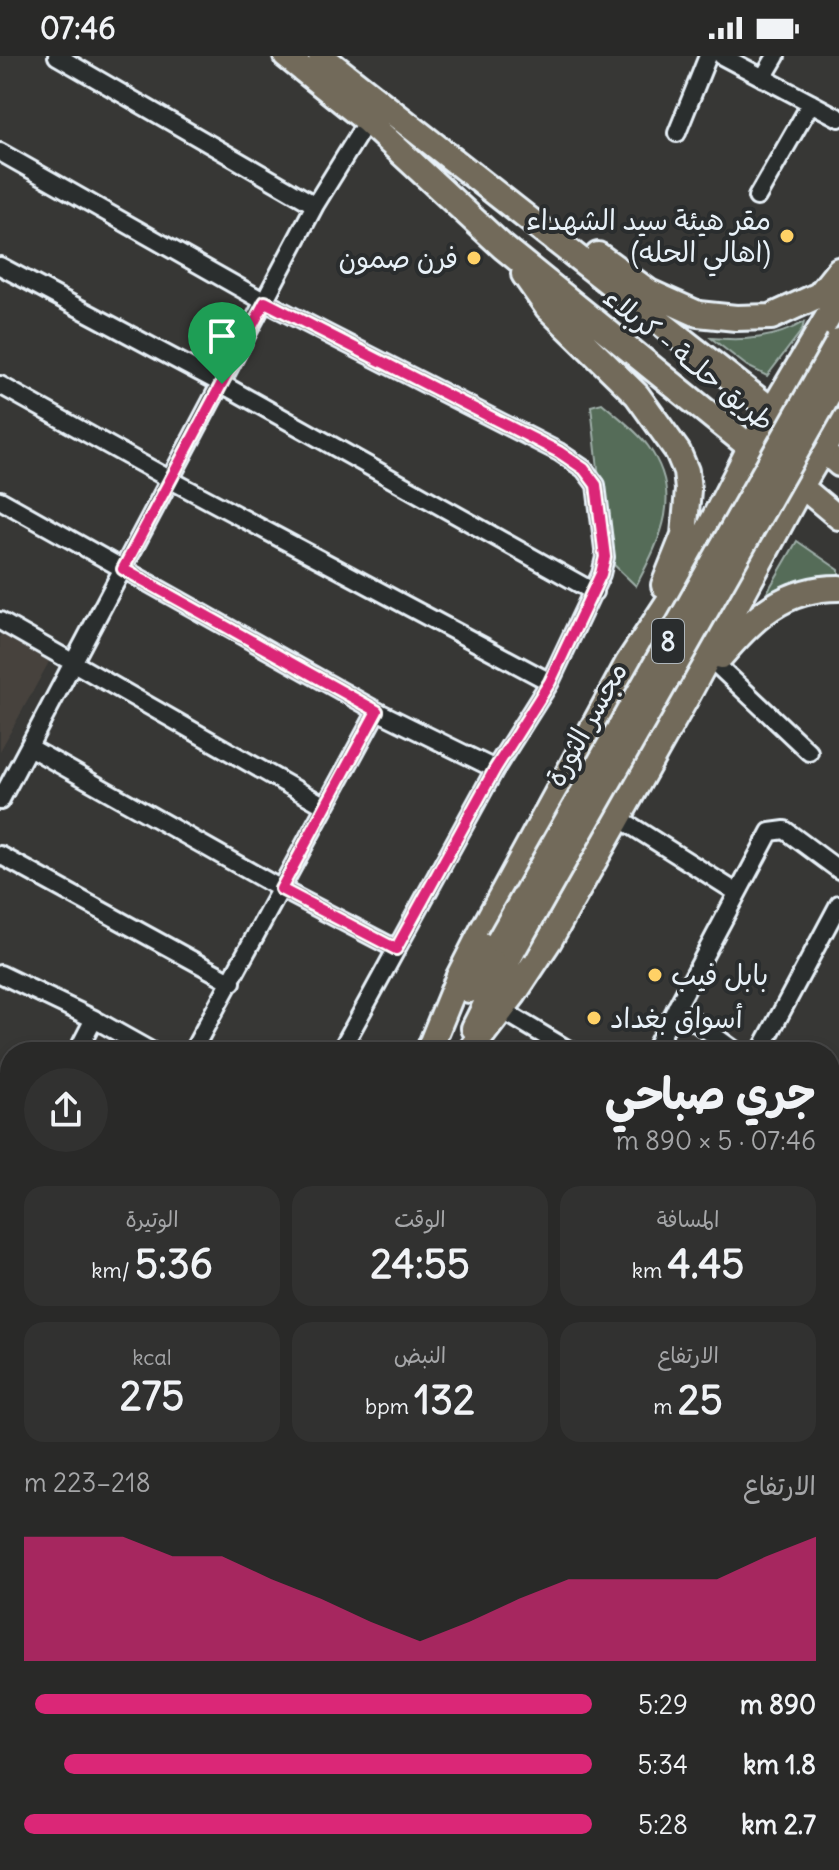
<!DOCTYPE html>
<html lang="ar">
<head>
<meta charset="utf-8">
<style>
	body { margin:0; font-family:Delius,"Playpen Sans Arabic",sans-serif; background:#313130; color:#f1f3f6; direction:rtl; height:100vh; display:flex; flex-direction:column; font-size:30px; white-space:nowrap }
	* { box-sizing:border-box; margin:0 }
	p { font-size:26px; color:#a5a6a8 }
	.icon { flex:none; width:44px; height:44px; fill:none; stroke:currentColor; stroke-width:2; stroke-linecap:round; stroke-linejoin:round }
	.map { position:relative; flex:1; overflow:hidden; direction:ltr }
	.details { position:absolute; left:0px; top:986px; width:840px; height:828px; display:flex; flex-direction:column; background:#292928; border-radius:32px 32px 0 0; box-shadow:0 4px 12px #0003,0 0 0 2px #454545; direction:rtl }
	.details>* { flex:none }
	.pin { position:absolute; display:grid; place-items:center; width:68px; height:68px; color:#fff; margin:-82px -34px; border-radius:50% 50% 50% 0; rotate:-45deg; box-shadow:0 0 8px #0007 }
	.pin .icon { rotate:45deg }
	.round { display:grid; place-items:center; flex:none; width:84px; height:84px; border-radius:42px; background:#313130 }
	.summary { display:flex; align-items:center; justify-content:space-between; height:136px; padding:0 24px }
	h1 { font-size:44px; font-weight:700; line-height:60px }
	.stats { display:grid; grid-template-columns:repeat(3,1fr); gap:12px; height:136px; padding:8px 24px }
	.stats div { display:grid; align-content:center; border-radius:20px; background:#313130; text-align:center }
	.stats b { font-size:40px; font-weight:700 }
	.stats small { font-size:22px; font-weight:400 }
	.stats p { font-size:22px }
	.chart { height:224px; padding:16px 24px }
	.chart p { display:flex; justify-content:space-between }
	.chart svg { width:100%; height:144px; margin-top:8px; fill:#db2777; opacity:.7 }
	ul { padding:0 24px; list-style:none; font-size:26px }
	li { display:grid; grid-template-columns:128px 96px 1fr; align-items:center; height:60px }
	li i { height:20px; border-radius:10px; background:#db2777 }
	.status { display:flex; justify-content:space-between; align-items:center; height:56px; padding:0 40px; background:#292928; direction:ltr }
	.status svg { height:22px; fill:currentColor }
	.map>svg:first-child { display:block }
	.built { fill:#47433e }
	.green { fill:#556c59; stroke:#9eaea8; stroke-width:2 }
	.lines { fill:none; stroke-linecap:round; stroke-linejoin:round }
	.minor-casing { stroke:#e8f1f8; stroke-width:22 }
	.major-casing { stroke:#e8f1f8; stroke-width:28 }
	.highway-casing { stroke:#e8f1f8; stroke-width:30 }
	.minor { stroke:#2a2d2e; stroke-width:16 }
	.major { stroke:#726b5a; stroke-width:22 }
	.highway { stroke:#726b5a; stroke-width:24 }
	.highway-bridge-casing { stroke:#e8f1f8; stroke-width:30; stroke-linecap:butt }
	.highway-bridge { stroke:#726b5a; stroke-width:24 }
	.route-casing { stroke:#fff; stroke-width:16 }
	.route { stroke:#db2777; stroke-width:10 }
	.poi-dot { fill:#ffd166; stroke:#2a2d2e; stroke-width:3 }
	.labels { text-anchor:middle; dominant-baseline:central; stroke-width:8; stroke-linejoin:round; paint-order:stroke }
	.shield { fill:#2a2d2e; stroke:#afb6bb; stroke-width:2 }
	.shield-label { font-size:26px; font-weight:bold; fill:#e8f1f8 }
	.poi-label { font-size:28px; fill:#e8f1f8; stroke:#2a2d2e; text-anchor:end }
	.street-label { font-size:28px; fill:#e8f1f8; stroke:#2a2d2e }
</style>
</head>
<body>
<div class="status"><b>07:46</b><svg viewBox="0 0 49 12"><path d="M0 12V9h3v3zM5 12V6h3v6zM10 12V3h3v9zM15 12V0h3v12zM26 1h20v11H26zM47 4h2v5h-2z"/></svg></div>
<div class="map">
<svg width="839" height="1814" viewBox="0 0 839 1814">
	<rect width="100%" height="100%" fill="#373735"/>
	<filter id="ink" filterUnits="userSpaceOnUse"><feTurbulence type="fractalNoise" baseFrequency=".0125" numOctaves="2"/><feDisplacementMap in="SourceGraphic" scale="16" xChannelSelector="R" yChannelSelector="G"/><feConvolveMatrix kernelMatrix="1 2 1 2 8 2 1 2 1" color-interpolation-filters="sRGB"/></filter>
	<g filter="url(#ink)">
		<path class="built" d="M 0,574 L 50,604 L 0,695 Z"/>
		<path class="green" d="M 804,266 L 802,274 L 767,320 L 747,310 L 711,282 C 744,285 775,283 804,266 Z
			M 602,347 C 617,360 636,374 648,390 C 684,439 661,482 636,530 L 608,503 L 591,350 Z
			M 797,485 L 839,514 L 839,527 L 762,545 Z
			M 0,1593 L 10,1626 L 10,1716 L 2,1709 L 0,1702 Z"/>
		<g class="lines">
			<defs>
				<path id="minor" d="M 57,0 L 315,149
					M 722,0 L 839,62
					M 763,22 L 776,0
					M 677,77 L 708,0
					M 0,96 L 265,246 L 559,396 L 584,413 L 596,429 L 605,501 L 601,518 L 550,626 L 495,713 L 340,996
					M 757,141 L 811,47
					M 0,210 L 222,328 L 594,536
					M 0,329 L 171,424 L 550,626
					M 0,444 L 377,655 L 495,713
					M 0,565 L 325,750
					M 715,607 L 809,696
					M 29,691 L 281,833 L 396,893
					M 0,745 L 315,149 L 367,65
					M 619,762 L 736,836
					M 0,799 L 232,926
					M 0,918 L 94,963 L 153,996
					M 676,952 L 737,996
					M 505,956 L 572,996
					M 77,996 L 94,963
					M 192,996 L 377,655
					M 653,996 L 770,776 L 785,774 L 839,814
					M 760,996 L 839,848
					M 830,1079 L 839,1061
					M 0,1143 L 10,1124
					M 830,1158 L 839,1162
					M 830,1269 L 839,1274
					M 0,1358 L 10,1339
					M 830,1377 L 839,1382
					M 830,1411 L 839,1400
					M 830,1544 L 839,1535
					M 0,1547 L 10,1575
					M 830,1666 L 839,1688
					M 0,1716 L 10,1722
					M 830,1770 L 839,1769
					M 800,1804 L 800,1814
					M 236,1814 L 238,1804
					M 347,1814 L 355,1804
					M 554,1814 L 565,1804"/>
				<path id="major" d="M 822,394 L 839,409
					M 801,430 L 839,462
					M 0,1766 L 2,1762
					M 56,1814 L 62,1804"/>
				<path id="highway" d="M 286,0 L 367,65 L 503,191 L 761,400
					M 321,0 L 783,363
					M 598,199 L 649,236 L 698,258 L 736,262 L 771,261 L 819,239 L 839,214
					M 524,218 L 548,252 L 637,339 L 678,396 L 686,415 L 688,434 L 684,479 L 664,529
					M 721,600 C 754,561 784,532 839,532
					M 469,934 L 499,885
					M 474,972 L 513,894
					M 428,996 L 459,920 L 483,873 L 628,607 L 682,525 L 750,392 L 839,242
					M 469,996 L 514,938 L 549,885 L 686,642 L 801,430 L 839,366
					M 0,1802 L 10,1783
					M 30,1814 L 35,1804"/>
			</defs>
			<use href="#minor" class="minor-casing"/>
			<use href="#major" class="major-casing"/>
			<use href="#highway" class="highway-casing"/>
			<use href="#minor" class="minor"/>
			<use href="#major" class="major"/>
			<use href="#highway" class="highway"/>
			<defs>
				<path id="highway-bridge" d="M 499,885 L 839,285
					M 513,894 L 839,320"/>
			</defs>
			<use href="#highway-bridge" class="highway-bridge-casing"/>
			<use href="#highway-bridge" class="highway-bridge"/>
		</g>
	</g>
	<g class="lines" filter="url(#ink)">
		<defs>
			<path id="route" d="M 265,246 L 559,396 L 584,413 L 596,429 L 605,501 L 601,518 L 550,626 L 495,713 L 396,893 L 281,833 L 377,655 L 123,513 Z"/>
		</defs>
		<use href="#route" class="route-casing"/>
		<use href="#route" class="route"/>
	</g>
	<g class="poi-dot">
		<circle cx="787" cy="180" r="8"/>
		<circle cx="474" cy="202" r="8"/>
		<circle cx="655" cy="919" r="8"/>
		<circle cx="594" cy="962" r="8"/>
	</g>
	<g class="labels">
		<rect class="shield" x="652" y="563" width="32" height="44" rx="6"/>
		<g class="shield-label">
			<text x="668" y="585">8</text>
		</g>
		<g class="poi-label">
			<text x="771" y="164">مقر هيئة سيد الشهداء<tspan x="771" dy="32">(اهالي الحله)</tspan></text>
			<text x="458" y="202">فرن صمون</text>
			<text x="671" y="919" text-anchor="start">بابل فيب</text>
			<text x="610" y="962" text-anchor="start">أسواق بغداد</text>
		</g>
		<g class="street-label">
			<text transform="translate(689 303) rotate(39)">طريق حلــة - كربلاء</text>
			<text transform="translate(586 668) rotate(-61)">مجسر الثورة</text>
		</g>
	</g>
</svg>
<div class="pin" style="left:222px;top:328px;background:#1e9e55"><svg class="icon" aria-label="arrive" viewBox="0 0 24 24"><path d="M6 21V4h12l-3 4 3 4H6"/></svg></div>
<section class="details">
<div class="summary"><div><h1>جري صباحي</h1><p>07:46 · 5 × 890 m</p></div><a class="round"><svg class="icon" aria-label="share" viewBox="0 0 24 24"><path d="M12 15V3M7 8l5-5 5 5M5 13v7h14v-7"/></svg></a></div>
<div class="stats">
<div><p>المسافة</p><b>4.45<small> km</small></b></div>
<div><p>الوقت</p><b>24:55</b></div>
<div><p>الوتيرة</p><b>5:36<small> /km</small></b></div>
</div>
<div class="stats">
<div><p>الارتفاع</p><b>25<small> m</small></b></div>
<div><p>النبض</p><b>132<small> bpm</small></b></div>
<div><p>kcal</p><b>275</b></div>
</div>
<div class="chart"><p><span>الارتفاع</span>218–223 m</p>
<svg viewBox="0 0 160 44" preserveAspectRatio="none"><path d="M0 44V6L10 6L20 6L30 12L40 12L50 19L60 25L70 32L80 38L90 32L100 25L110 19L120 19L130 19L140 19L150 12L160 6V44z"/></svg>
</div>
<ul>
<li><b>890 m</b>5:29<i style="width:98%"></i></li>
<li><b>1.8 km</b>5:34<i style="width:93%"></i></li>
<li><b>2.7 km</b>5:28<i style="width:100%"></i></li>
</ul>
</section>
</div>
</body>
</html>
